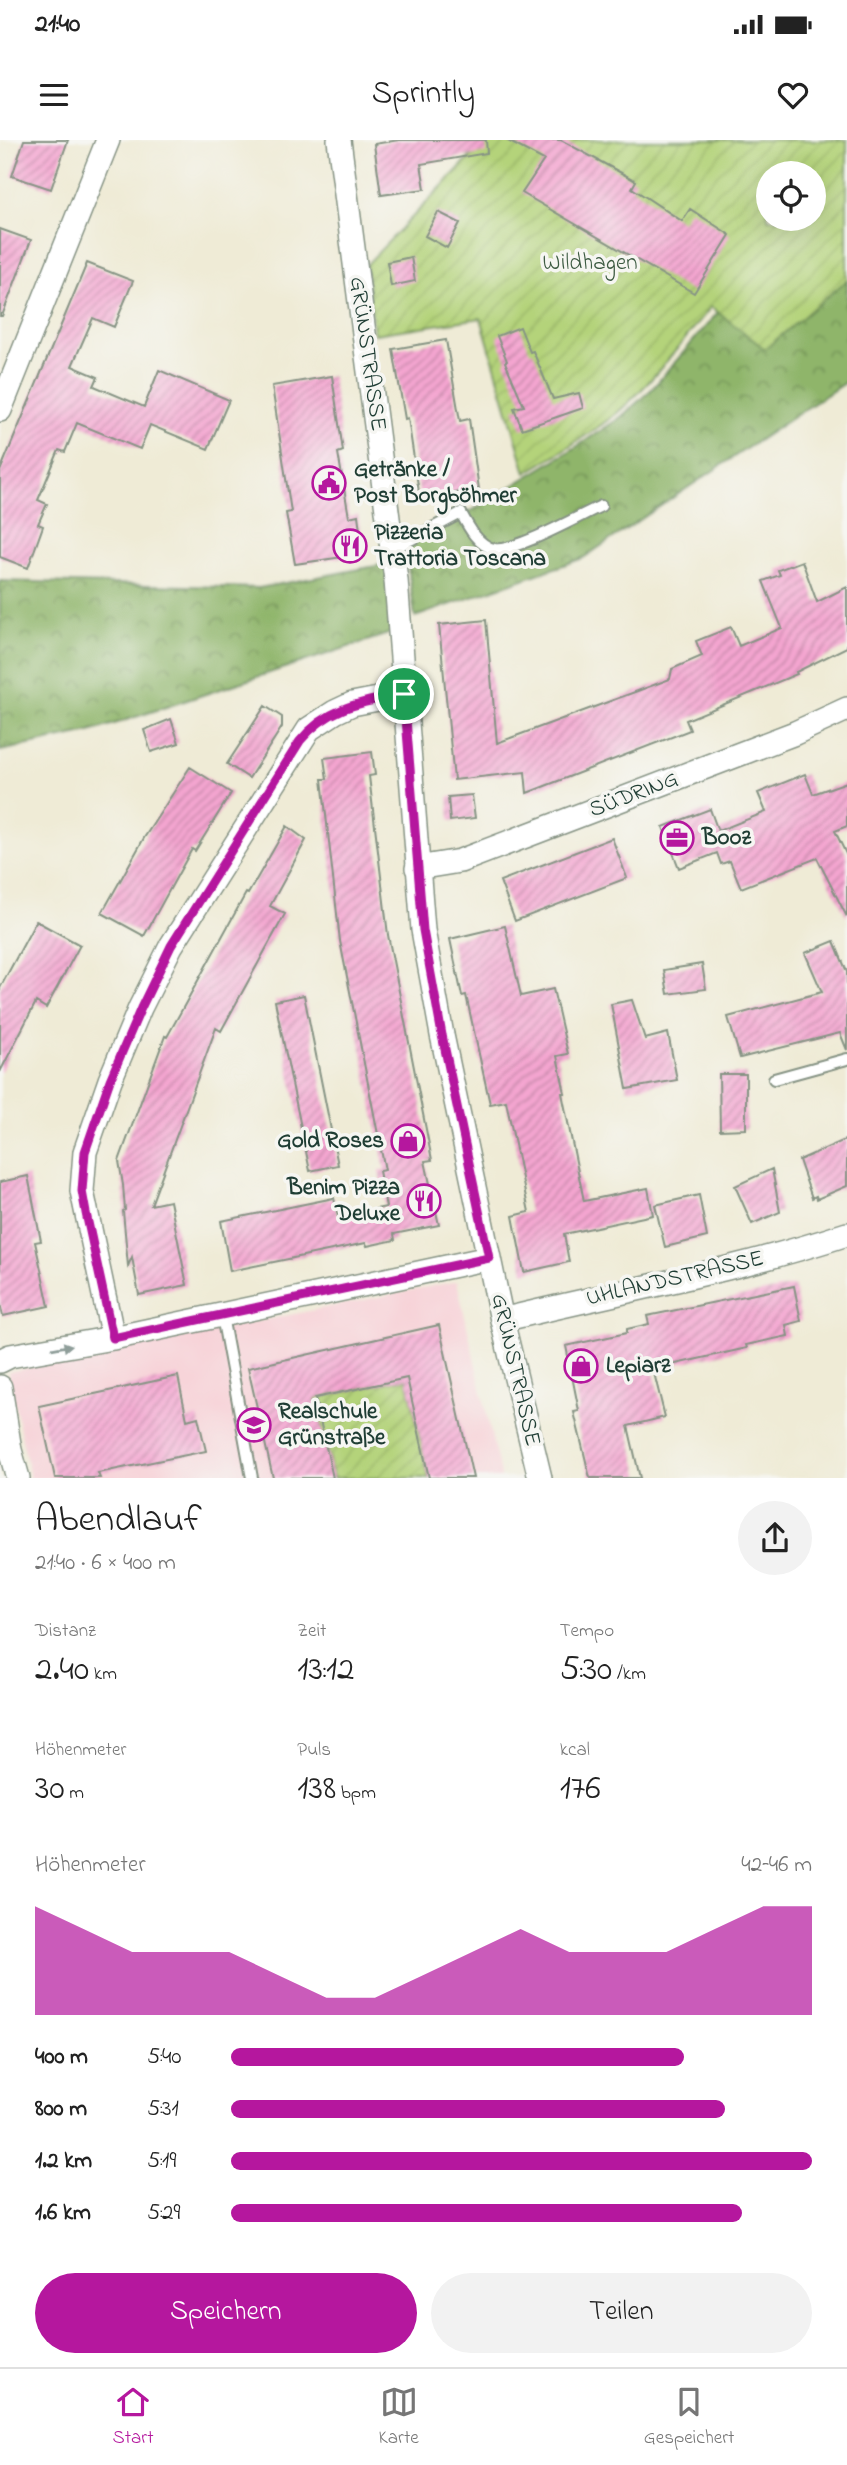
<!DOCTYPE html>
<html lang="de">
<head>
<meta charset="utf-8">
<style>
	body { margin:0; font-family:"Indie Flower",sans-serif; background:#f2f2f2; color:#222; height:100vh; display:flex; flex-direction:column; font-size:26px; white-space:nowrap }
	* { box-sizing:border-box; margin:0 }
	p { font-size:23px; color:#767676 }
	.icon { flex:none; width:38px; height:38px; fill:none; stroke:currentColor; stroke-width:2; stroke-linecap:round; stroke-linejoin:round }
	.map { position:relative; height:1338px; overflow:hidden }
	.drawer { display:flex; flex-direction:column; background:#fff; flex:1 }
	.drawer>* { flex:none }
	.fabs { position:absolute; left:756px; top:21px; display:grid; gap:14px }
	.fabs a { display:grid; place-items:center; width:70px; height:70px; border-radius:50%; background:#fff; box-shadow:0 7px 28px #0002; font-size:35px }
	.pin { position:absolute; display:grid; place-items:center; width:60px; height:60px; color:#fff; margin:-30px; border:4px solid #fff; border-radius:50%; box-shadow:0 2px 7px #0007 }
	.round { display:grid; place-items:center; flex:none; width:74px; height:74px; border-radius:37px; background:#f2f2f2 }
	.summary { display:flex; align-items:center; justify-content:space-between; height:119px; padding:0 35px }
	h1 { font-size:38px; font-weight:600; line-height:52px }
	.metrics { display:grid; grid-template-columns:repeat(3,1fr); gap:10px; height:119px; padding:7px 35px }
	.metrics div { display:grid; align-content:center }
	.metrics b { font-size:35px; font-weight:600 }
	.metrics small { font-size:19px; font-weight:400 }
	.metrics p { font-size:19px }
	.chart { height:196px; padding:14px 35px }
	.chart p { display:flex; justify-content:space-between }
	.chart svg { width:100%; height:126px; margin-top:7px; fill:#b5179e; opacity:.7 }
	.action { display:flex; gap:14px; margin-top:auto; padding:14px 35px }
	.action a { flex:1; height:80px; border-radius:42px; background:#b5179e; color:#fff; font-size:28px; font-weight:600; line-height:80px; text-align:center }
	.action a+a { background:#f2f2f2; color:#222 }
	ul { padding:0 35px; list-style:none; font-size:23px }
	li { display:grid; grid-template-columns:112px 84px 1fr; align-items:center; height:52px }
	li i { height:18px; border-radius:9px; background:#b5179e }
	.status { display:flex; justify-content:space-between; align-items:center; height:49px; padding:0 35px; background:#fff; direction:ltr }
	.status svg { height:19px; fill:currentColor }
	header { display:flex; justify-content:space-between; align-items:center; height:91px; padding:0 35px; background:#fff; font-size:32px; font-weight:600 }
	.dock { display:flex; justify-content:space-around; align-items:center; height:98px; border-top:2px solid #e0e0e0; background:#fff; font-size:19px; color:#767676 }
	.dock a { display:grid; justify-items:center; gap:4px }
	.dock .on { color:#b5179e }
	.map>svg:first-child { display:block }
	.built { fill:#f7cfd5 }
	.forest { fill:url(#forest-crowns); stroke:#57794f; stroke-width:2 }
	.garden { fill:url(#garden-furrows); stroke:#6a8857; stroke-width:2; fill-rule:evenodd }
	.building { fill:url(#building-hatch) }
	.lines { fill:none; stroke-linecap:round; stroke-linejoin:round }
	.lane-casing { stroke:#879485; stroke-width:14 }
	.street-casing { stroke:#879485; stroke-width:26 }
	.lane { stroke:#fff; stroke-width:10 }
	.street { stroke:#fff; stroke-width:23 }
	.oneway { fill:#8f9e9a }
	.route-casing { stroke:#fff; stroke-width:14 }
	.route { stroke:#b5179e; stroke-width:9 }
	.labels { text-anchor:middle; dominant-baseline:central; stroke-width:7; stroke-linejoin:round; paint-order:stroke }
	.park-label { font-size:23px; fill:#3d5b42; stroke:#f6f6f2 }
	.street-label { font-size:23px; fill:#1f3d34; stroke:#f6f6f2 }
	.poi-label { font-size:23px; font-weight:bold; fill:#1f3d34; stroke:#f6f6f2; text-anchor:start }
</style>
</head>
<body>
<div class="status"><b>21:40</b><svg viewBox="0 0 49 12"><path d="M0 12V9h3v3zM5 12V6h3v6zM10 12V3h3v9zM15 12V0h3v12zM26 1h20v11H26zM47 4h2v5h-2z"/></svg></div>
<header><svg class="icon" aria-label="menu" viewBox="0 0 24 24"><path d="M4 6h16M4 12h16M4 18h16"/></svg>Sprintly<svg class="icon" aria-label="heart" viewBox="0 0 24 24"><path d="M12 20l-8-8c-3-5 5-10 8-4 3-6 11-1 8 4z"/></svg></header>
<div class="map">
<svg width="847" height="1338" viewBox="0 0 847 1338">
	<defs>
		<pattern id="forest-crowns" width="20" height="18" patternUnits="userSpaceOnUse" patternTransform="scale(1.75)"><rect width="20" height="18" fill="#8fb56a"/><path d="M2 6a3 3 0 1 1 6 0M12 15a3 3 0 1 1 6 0" fill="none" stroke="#749458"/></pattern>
		<pattern id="garden-furrows" width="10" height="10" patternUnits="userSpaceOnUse" patternTransform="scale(1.75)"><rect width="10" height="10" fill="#b4d37a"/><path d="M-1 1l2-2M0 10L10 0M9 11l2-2" fill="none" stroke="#9ab66a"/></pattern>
		<pattern id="building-hatch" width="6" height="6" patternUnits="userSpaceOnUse" patternTransform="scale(1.75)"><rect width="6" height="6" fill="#f4a5d0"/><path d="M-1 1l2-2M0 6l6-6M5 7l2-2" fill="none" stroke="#c588aa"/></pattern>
	</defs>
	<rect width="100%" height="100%" fill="#f6f6f2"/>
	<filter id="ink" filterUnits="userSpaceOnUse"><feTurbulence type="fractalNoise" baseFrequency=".0143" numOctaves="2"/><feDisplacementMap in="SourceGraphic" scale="14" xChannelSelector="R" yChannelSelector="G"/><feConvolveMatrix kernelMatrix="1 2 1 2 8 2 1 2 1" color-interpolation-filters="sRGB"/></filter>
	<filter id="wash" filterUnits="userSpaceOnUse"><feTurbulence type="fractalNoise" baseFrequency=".00686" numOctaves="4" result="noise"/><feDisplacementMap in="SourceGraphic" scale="28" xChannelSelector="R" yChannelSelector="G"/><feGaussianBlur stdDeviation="1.57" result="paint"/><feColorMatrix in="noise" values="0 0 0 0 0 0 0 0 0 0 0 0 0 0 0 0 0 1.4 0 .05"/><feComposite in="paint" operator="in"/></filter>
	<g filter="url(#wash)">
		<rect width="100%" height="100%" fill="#efebd6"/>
		<path class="built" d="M 457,1141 L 501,1338 L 30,1338 L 8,1232 Z"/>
		<path class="forest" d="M 847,140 L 847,241 L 583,418 L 415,477 L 405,405 L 468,373 L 576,307 L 621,277 L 652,249 L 718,172 L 765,208 Z
			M 387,424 L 397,491 L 90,592 L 0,611 L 0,441 L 259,448 Z"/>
		<path class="garden" d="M 482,0 L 847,0 L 847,140 L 765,209 L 711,167 C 681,203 653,242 617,273 C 589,296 556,314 526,333 L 481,178 L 374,194 L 366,125 L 471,16 ZM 768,33 L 814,33 L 814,79 L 768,79 Z
			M 407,1238 L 429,1338 L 333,1338 L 315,1258 Z"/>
		<g id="blocks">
			<path class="building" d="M 24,0 L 68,0 L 51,49 L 12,36 Z
				M 399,0 L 486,0 L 487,13 L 421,24 L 425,49 L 381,55 L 374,4 Z
				M 506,0 L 561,0 L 636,41 L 632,48 L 682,81 L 690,69 L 730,95 L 694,153 L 522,53 L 544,20 Z
				M 438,72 L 460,83 L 447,108 L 425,96 Z
				M 0,89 L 31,100 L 2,176 L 0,176 Z
				M 411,117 L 415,141 L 391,146 L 387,122 Z
				M 87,123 L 133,141 L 114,187 L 93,178 L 72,226 L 98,237 L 94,246 L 144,267 L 159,230 L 229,260 L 208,309 L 150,285 L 140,309 L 77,283 L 65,312 L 59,310 L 38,360 L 47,364 L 38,384 L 43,386 L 28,428 L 0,417 L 0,331 Z
				M 520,187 L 530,212 L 533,211 L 553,259 L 579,253 L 583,268 L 522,289 L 514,268 L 524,266 L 505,222 L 507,221 L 497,196 Z
				M 446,200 L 460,281 L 469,279 L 479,349 L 420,359 L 408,278 L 405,279 L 393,209 Z
				M 332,236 L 343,311 L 338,313 L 349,377 L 358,375 L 363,414 L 295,424 L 286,373 L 291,372 L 272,246 Z
				M 802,421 L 817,462 L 847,447 L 847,507 L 796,532 L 797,534 L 686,580 L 690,590 L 527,653 L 525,632 L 454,640 L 439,485 L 486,480 L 497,603 L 670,539 L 672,529 L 702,516 L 696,501 L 731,487 L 739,506 L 782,488 L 763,441 L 780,435 L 778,430 Z
				M 265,566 L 282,577 L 282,587 L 249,638 L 227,624 Z
				M 171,579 L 179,603 L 151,612 L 144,590 Z
				M 372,612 L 375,635 L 369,636 L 388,795 L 432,1020 L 425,1021 L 439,1085 L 394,1094 L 395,1100 L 367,1106 L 366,1103 L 230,1131 L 221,1081 L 334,1058 L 338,1077 L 386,1067 L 379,1031 L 385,1030 L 340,801 L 322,639 L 327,639 L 324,618 Z
				M 190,627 L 231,653 L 195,711 L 192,709 L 144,796 L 102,773 L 144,698 Z
				M 805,634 L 813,654 L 847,642 L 847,686 L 835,691 L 847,716 L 847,777 L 817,718 L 741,748 L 730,721 L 721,724 L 717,713 L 679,728 L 663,687 L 710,669 L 718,691 L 766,672 L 758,653 Z
				M 472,655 L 475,678 L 450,681 L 448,657 Z
				M 287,686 L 306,700 L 270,766 L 285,774 L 221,891 L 216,888 L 151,1065 L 170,1061 L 187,1145 L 139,1155 L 132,1117 L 128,1126 L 123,1071 L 125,1070 L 123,1045 L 119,1021 L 165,896 L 167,897 L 246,753 L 248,754 Z
				M 612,698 L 627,738 L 515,781 L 500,741 Z
				M 36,781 L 80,805 L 46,868 L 36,862 L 0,932 L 0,848 Z
				M 505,786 L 521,856 L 553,849 L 568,914 L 557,916 L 565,953 L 562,953 L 584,1061 L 648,1048 L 653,1075 L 564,1094 L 569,1122 L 524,1132 L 513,1076 L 529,1072 L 506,961 L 490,964 L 466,855 L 462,856 L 450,799 Z
				M 834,801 L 847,832 L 847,910 L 840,893 L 740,918 L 728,877 L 822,852 L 805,813 Z
				M 702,824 L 706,849 L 668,854 L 664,830 Z
				M 304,855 L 338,1025 L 310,1031 L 275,861 Z
				M 632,860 L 645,899 L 668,893 L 677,940 L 627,949 L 611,864 Z
				M 719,934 L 746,934 L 746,989 L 720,990 Z
				M 847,999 L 847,1046 L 817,1059 L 816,1056 L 812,1058 L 799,1020 Z
				M 772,1029 L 780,1072 L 752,1084 L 735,1046 Z
				M 28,1036 L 41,1101 L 35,1102 L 49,1166 L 3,1176 L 0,1164 L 0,1042 Z
				M 699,1055 L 707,1097 L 665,1107 L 655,1065 Z
				M 794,1146 L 801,1181 L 786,1185 L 788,1196 L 746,1205 L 747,1208 L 653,1229 L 665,1277 L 628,1286 L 640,1338 L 590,1338 L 574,1272 L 579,1271 L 566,1206 L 627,1193 L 627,1189 L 649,1184 L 647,1176 Z
				M 439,1185 L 473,1338 L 429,1338 L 407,1238 L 315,1258 L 333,1338 L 273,1338 L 248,1228 Z
				M 178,1236 L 187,1280 L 198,1277 L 206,1311 L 98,1333 L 100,1338 L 55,1338 L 39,1266 Z"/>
		</g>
	</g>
	<g filter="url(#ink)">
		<use href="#blocks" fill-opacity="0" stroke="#879485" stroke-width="2"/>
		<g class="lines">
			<defs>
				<path id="lane" d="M 393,409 L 461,373 C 468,386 478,406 494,409 C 513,413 579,376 601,366
					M 774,939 L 847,919
					M 222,1176 L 252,1338"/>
				<path id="street" d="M 339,0 L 396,440 L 423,790 L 442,895 L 502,1180 L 540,1338
					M 0,270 L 108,0
					M 417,728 L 460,721 L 795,593 L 847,569
					M 502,1180 C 617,1152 735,1131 847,1094
					M 113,1198 L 82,1051 L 85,1012 L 110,940 L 140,868 L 171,806 L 309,589 L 335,572 L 352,564 L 404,554
					M 0,1221 L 10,1216 L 113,1198 L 489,1118
					M 0,1247 L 10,1310 L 18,1338"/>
			</defs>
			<use href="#lane" class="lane-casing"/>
			<use href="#street" class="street-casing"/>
			<use href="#lane" class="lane"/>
			<use href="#street" class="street"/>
		</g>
		<defs><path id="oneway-solid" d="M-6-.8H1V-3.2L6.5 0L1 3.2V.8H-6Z" transform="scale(1.75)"/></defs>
		<use class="oneway" href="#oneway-solid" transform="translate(62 1207) rotate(-10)"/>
	</g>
	<g class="lines" filter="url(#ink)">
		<defs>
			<path id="route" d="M 404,554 L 423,790 L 442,895 L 489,1118 L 113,1198 L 86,1073 L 82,1051 L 85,1012 L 110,940 L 141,868 L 171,806 L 300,601 C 329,566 363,562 404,554 Z"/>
		</defs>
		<use href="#route" class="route-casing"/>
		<use href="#route" class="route"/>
	</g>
	<defs>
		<symbol id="civic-ring" viewBox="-11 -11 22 22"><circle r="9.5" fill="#f6f6f2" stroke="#b5179e" stroke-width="1.5"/><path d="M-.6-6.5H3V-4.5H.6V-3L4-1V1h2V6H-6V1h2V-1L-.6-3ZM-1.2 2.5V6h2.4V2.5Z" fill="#b5179e"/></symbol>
		<symbol id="restaurant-ring" viewBox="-11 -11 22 22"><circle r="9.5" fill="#f6f6f2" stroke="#b5179e" stroke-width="1.5"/><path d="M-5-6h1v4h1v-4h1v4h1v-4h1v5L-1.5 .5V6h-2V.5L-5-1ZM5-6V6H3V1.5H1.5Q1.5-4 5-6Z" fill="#b5179e"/></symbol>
		<symbol id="office-ring" viewBox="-11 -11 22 22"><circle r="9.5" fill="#f6f6f2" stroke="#b5179e" stroke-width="1.5"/><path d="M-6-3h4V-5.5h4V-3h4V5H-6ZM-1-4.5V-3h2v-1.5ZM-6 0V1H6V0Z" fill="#b5179e"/></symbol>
		<symbol id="shop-ring" viewBox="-11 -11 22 22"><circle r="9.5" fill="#f6f6f2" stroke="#b5179e" stroke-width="1.5"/><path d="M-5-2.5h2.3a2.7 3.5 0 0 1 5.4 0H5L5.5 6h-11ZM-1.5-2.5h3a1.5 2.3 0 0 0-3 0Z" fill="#b5179e"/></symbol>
		<symbol id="school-ring" viewBox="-11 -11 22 22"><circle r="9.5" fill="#f6f6f2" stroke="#b5179e" stroke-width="1.5"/><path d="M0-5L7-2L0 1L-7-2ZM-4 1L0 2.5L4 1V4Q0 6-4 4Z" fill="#b5179e"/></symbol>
	</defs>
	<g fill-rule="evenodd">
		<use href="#civic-ring" x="310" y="324" width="38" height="38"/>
		<use href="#restaurant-ring" x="331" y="387" width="38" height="38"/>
		<use href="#office-ring" x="658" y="679" width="38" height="38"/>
		<use href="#shop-ring" x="389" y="982" width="38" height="38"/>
		<use href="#restaurant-ring" x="405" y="1042" width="38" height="38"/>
		<use href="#shop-ring" x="562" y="1207" width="38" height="38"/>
		<use href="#school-ring" x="235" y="1266" width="38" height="38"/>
	</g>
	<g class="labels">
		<g class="park-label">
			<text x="590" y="123">Wildhagen</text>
		</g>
		<g class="street-label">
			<text transform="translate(367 214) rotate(82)">GRÜNSTRASSE</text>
			<text transform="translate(634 655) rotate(-21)">SÜDRING</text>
			<text transform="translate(675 1139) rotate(-13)">UHLANDSTRASSE</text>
			<text transform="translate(515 1230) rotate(77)">GRÜNSTRASSE</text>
		</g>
		<g class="poi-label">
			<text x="354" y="330">Getränke /<tspan x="354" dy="26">Post Borgböhmer</tspan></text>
			<text x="374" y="393">Pizzeria<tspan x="374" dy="26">Trattoria Toscana</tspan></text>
			<text x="702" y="698">Booz</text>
			<text x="384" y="1001" text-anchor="end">Gold Roses</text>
			<text x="400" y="1048" text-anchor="end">Benim Pizza<tspan x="400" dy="26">Deluxe</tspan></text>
			<text x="606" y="1226">Lepiarz</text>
			<text x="278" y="1272">Realschule<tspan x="278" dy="26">Grünstraße</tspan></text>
		</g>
	</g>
</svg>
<div class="fabs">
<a><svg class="icon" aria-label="locate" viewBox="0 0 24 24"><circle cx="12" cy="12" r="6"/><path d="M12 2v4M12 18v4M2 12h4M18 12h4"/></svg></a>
</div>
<div class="pin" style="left:404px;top:554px;background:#1e9e55"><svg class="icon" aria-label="arrive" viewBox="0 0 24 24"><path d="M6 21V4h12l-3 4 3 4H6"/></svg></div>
</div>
<section class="drawer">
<div class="summary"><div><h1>Abendlauf</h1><p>21:40 · 6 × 400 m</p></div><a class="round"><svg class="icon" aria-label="share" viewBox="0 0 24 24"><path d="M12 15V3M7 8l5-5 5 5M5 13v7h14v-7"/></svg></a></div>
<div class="metrics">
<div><p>Distanz</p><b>2.40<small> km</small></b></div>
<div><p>Zeit</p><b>13:12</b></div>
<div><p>Tempo</p><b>5:30<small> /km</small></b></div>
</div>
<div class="metrics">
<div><p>Höhenmeter</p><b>30<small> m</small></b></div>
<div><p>Puls</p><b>138<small> bpm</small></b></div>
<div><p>kcal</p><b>176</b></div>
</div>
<div class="chart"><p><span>Höhenmeter</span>42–46 m</p>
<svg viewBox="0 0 160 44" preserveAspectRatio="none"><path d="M0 44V6L10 14L20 22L30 22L40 22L50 30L60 38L70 38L80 30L90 22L100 14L110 22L120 22L130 22L140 14L150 6L160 6V44z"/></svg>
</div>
<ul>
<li><b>400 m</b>5:40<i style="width:78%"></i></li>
<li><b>800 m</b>5:31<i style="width:85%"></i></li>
<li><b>1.2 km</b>5:19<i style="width:100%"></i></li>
<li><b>1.6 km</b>5:29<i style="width:88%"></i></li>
</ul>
<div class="action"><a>Speichern</a><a>Teilen</a></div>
</section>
<nav class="dock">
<a class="on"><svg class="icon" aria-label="home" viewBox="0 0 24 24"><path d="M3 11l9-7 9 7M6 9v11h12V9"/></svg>Start</a>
<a><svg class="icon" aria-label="map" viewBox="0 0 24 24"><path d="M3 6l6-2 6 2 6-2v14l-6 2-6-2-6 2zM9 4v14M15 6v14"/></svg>Karte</a>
<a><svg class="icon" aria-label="saved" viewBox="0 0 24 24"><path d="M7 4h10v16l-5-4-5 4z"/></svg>Gespeichert</a>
</nav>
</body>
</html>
